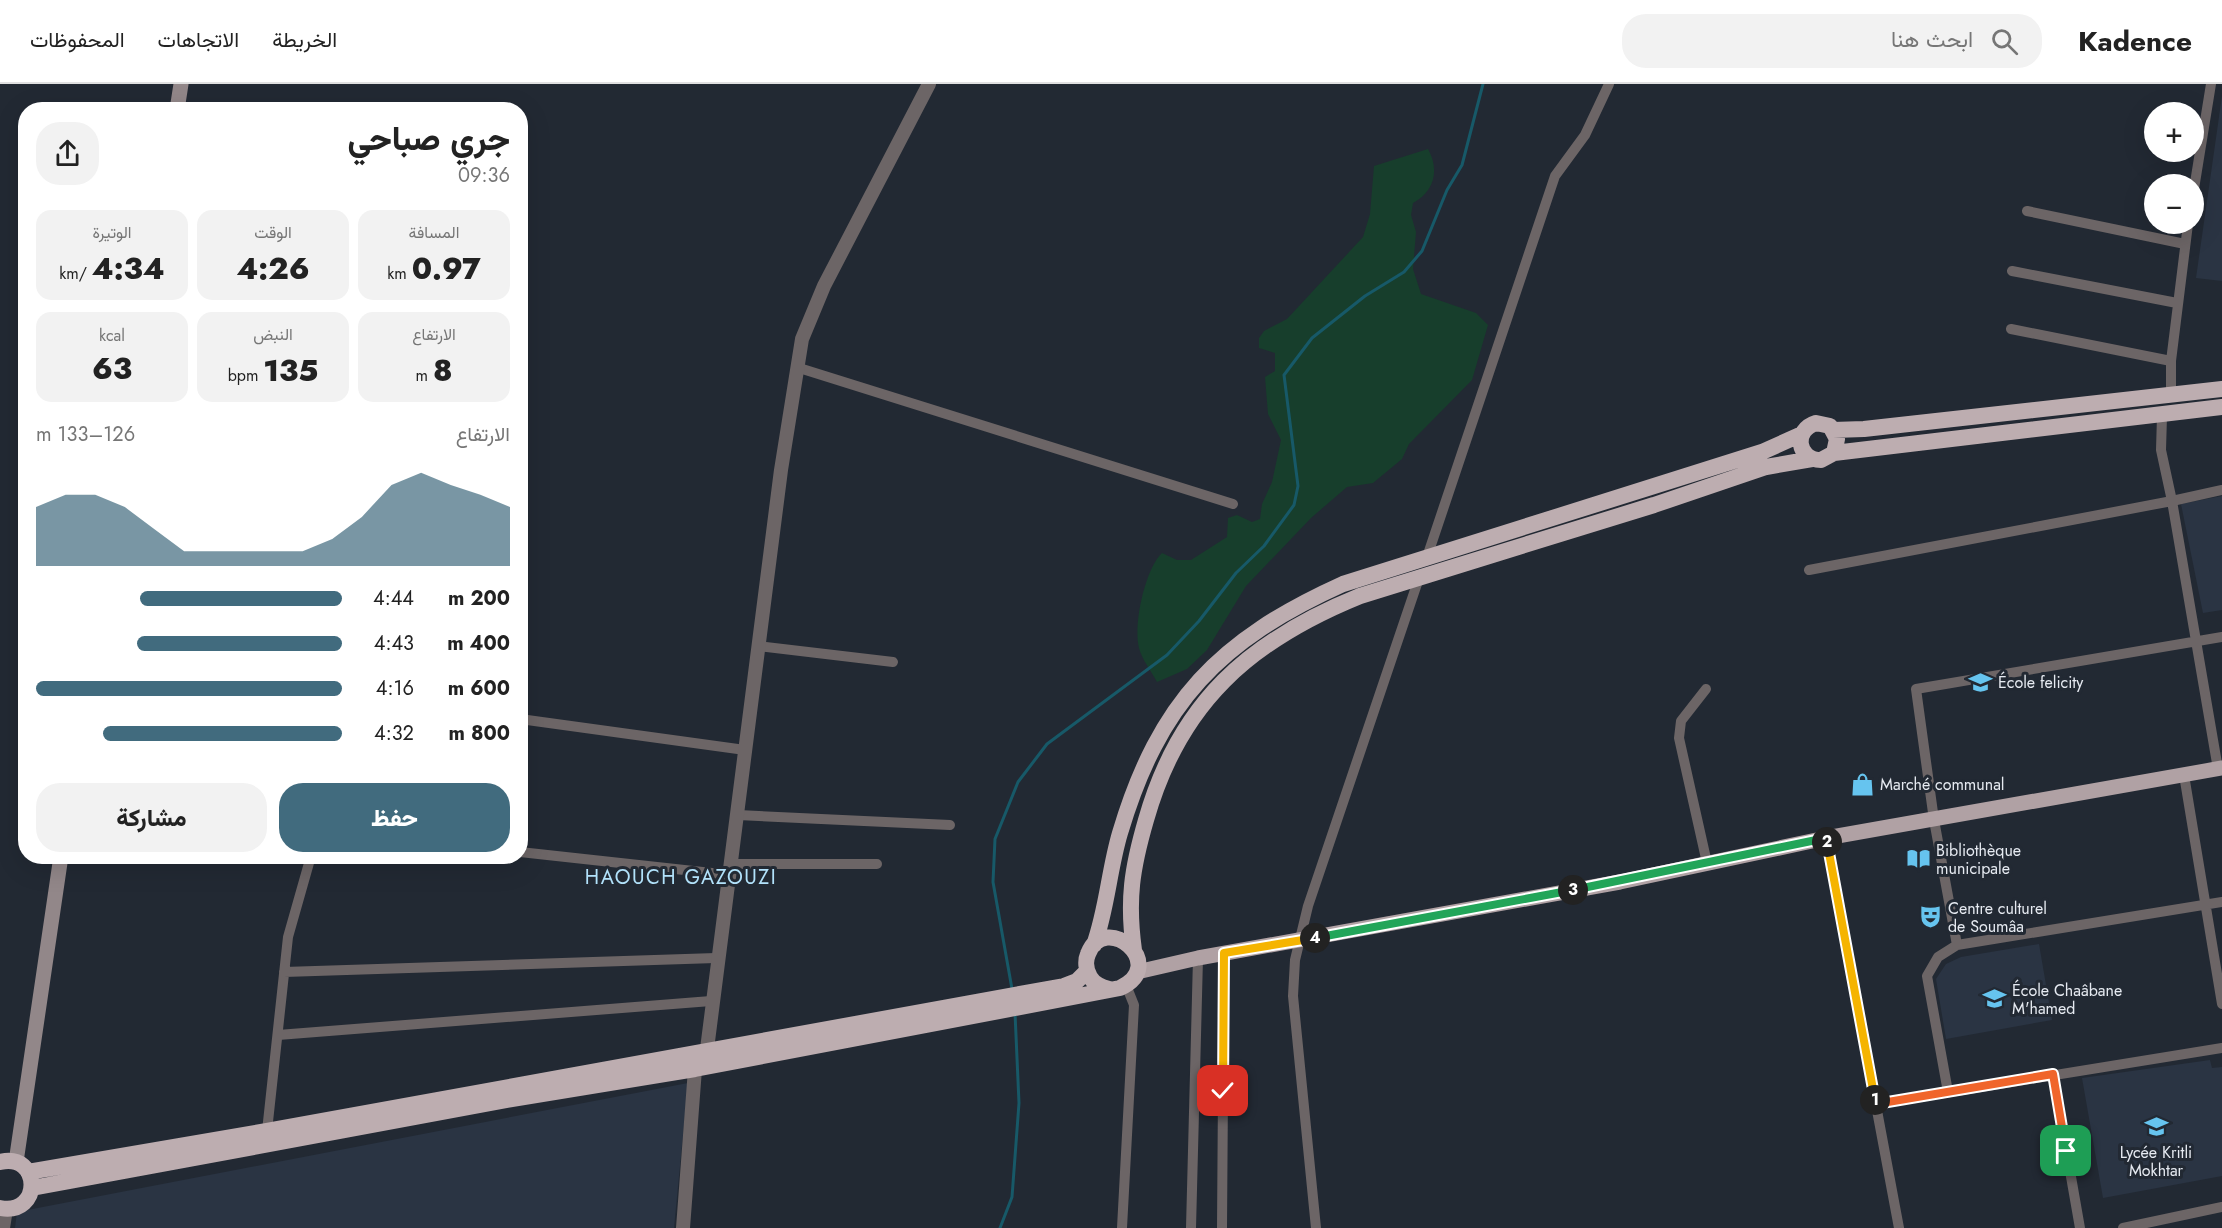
<!DOCTYPE html>
<html lang="ar">
<head>
<meta charset="utf-8">
<style>
	body { margin:0; font-family:Jost,Vazirmatn,sans-serif; background:#f2f2f2; color:#222; direction:rtl; height:100vh; display:flex; flex-direction:column; font-size:22px; white-space:nowrap }
	* { box-sizing:border-box; margin:0 }
	p { font-size:20px; color:#767676 }
	.icon { flex:none; width:33px; height:33px; fill:none; stroke:currentColor; stroke-width:2; stroke-linecap:round; stroke-linejoin:round }
	.map { position:relative; flex:1; overflow:hidden; direction:ltr }
	.panel { position:absolute; left:18px; top:18px; width:510px; height:762px; display:flex; flex-direction:column; background:#fff; border-radius:24px; box-shadow:0 6px 24px #0002; direction:rtl }
	.panel>* { flex:none }
	.tools { position:absolute; left:2144px; top:18px; display:grid; gap:12px }
	.tools a { display:grid; place-items:center; width:60px; height:60px; border-radius:50%; background:#fff; box-shadow:0 6px 24px #0002; font-size:30px }
	.pin { position:absolute; display:grid; place-items:center; width:51px; height:51px; color:#fff; margin:-26px; border-radius:12px; box-shadow:0 3px 9px #0006 }
	.km { position:absolute; width:30px; height:30px; margin:-15px; border-radius:50%; background:#222; color:#fff; font-size:16px; line-height:30px; text-align:center }
	.round { display:grid; place-items:center; flex:none; width:63px; height:63px; border-radius:24px; background:#f2f2f2 }
	.headline { display:flex; align-items:center; justify-content:space-between; height:102px; padding:0 18px }
	h1 { font-size:33px; font-weight:800; line-height:45px }
	.figures { display:grid; grid-template-columns:repeat(3,1fr); gap:9px; height:102px; padding:6px 18px }
	.figures div { display:grid; align-content:center; border-radius:15px; background:#f2f2f2; text-align:center }
	.figures b { font-size:30px; font-weight:800 }
	.figures small { font-size:16px; font-weight:400 }
	.figures p { font-size:16px }
	.chart { height:168px; padding:12px 18px }
	.chart p { display:flex; justify-content:space-between }
	.chart svg { width:100%; height:108px; margin-top:6px; fill:#416b7e; opacity:.7 }
	.action { display:flex; gap:12px; margin-top:auto; padding:12px 18px }
	.action a { flex:1; height:69px; border-radius:24px; background:#416b7e; color:#fff; font-size:24px; font-weight:800; line-height:69px; text-align:center }
	.action a+a { background:#f2f2f2; color:#222 }
	ul { padding:0 18px; list-style:none; font-size:20px }
	li { display:grid; grid-template-columns:96px 72px 1fr; align-items:center; height:45px }
	li i { height:15px; border-radius:8px; background:#416b7e }
	header { display:flex; align-items:center; gap:36px; box-sizing:border-box; height:84px; padding:0 30px; background:#fff; border-bottom:2px solid #e0e0e0 }
	header strong { font-size:28px }
	nav { display:flex; gap:33px; margin-inline-start:auto; font-size:21px }
	.search { width:420px; height:54px; background:#f2f2f2; display:flex; align-items:center; gap:15px; box-sizing:border-box; padding:0 21px; border-radius:24px; color:#767676; font-size:22px }
	.map>svg:first-child { display:block }
	.built { fill:#2a3443 }
	.green { fill:#173e2c }
	.lines { fill:none; stroke-linecap:round; stroke-linejoin:round }
	.stream { stroke:#175968; stroke-width:3 }
	.minor { stroke:#6c6566; stroke-width:10 }
	.tertiary { stroke:#6c6566; stroke-width:14 }
	.secondary { stroke:#928789; stroke-width:15 }
	.primary { stroke:#b0a1a4; stroke-width:15 }
	.trunk { stroke:#bdadb0; stroke-width:16 }
	.split-1-casing { stroke:#fff; stroke-width:12 }
	.split-2-casing { stroke:#fff; stroke-width:12 }
	.split-3-casing { stroke:#fff; stroke-width:12 }
	.split-4-casing { stroke:#fff; stroke-width:12 }
	.split-5-casing { stroke:#fff; stroke-width:12 }
	.split-1 { stroke:#f0652b; stroke-width:8 }
	.split-2 { stroke:#f5b400; stroke-width:8 }
	.split-3 { stroke:#22a559; stroke-width:8 }
	.split-4 { stroke:#22a559; stroke-width:8 }
	.split-5 { stroke:#f5b400; stroke-width:8 }
	.labels { text-anchor:middle; dominant-baseline:central; stroke-width:6; stroke-linejoin:round; paint-order:stroke }
	.poi-label { font-size:16px; fill:#e6eaf1; stroke:#222933; text-anchor:start }
	.quarter-label { font-size:20px; letter-spacing:1.5px; fill:#b2e2fb; stroke:#222933 }
</style>
</head>
<body>
<header>
<strong>Kadence</strong>
<div class="search"><svg class="icon" aria-label="search" viewBox="0 0 24 24"><circle cx="10" cy="10" r="6"/><path d="M15 15l6 6"/></svg>ابحث هنا</div>
<nav><a>الخريطة</a><a>الاتجاهات</a><a>المحفوظات</a></nav>
</header>
<div class="map">
<svg width="2222" height="1144" viewBox="0 0 2222 1144">
	<rect width="100%" height="100%" fill="#222933"/>
	<path class="built" d="M 2222,12 L 2222,197 L 2196,194 Z
		M 2222,412 L 2222,526 L 2203,529 L 2181,420 Z
		M 2039,860 L 2052,936 L 1946,955 L 1936,895 L 1946,880 L 1961,873 Z
		M 2210,976 L 2212,984 L 2222,983 L 2222,1092 L 2103,1114 L 2082,994 Z
		M 688,999 L 674,1144 L 15,1144 L 17,1128 Z"/>
	<path class="green" d="M 1428,65 C 1440,86 1434,108 1413,119 L 1411,131 L 1416,148 L 1413,185 L 1421,210 L 1476,229 L 1488,241 L 1472,296 L 1409,360 L 1402,375 L 1373,399 L 1347,403 L 1311,434 L 1246,502 L 1207,566 L 1187,585 L 1157,598 C 1152,588 1142,576 1139,564 C 1133,541 1145,485 1162,469 L 1177,476 L 1191,476 L 1227,453 L 1228,434 L 1237,431 L 1252,438 L 1260,435 L 1262,420 L 1272,398 L 1281,356 L 1268,330 L 1265,293 L 1275,287 L 1275,269 L 1259,264 L 1259,254 L 1264,247 L 1287,235 L 1363,153 L 1370,130 L 1374,82 Z"/>
	<g class="lines">
		<path class="stream" d="M 1012,905 L 993,798 L 995,755 L 1018,698 L 1047,660 L 1167,571 L 1199,537 L 1236,489 L 1264,462 L 1294,421 L 1298,402 L 1284,291 L 1312,254 L 1365,212 L 1404,188 L 1422,167 L 1447,106 L 1462,81 L 1483,0
			M 1000,1144 L 1012,1113 L 1019,1019 L 1015,929"/>
		<path class="minor" d="M 2193,111 L 2211,0
			M 2027,127 L 2185,160
			M 2012,187 L 2177,219
			M 2011,245 L 2171,277
			M 796,283 L 1233,420
			M 2171,312 L 2171,277 L 2188,140
			M 1427,473 L 1555,92 L 1585,51 L 1609,0
			M 1809,486 L 2172,417 L 2161,366 L 2162,332
			M 2222,553 L 1916,605 L 1934,736 L 1957,861 L 2222,818
			M 758,562 L 893,578
			M 1706,605 L 1681,637 L 1679,654 L 1707,779
			M 520,635 L 745,666
			M 2218,685 L 2172,417 L 2222,406
			M 2184,691 L 2222,920
			M 738,731 L 950,741
			M 1826,754 L 1899,1144
			M 520,768 L 730,791
			M 732,780 L 877,780
			M 284,888 L 716,874
			M 278,951 L 711,917
			M 2053,990 L 2080,1144
			M 1948,1008 L 1927,892 L 1938,873 L 1957,861
			M 1876,1020 L 2222,964
			M 267,1047 L 288,853 L 311,772
			M 1122,1144 L 1134,921 L 1126,901
			M 1191,1144 L 1198,874
			M 1222,1144 L 1224,869
			M 1316,1144 L 1293,912 L 1295,876 L 1308,822 L 1419,494
			M 2123,1144 L 2222,1123"/>
		<path class="tertiary" d="M 707,965 L 781,386 L 802,255 L 824,202 L 929,0
			M 3,1144 L 6,1125
			M 683,1144 L 695,985"/>
		<path class="secondary" d="M 177,26 L 181,0
			M 16,1078 L 61,772"/>
		<path class="primary" d="M 1137,888 L 1198,874 L 1620,798 L 1826,754 L 2222,684"/>
		<path class="trunk" d="M 1833,346 L 1864,345 L 2222,305
			M 1834,369 L 1837,355 L 1830,342 L 1816,339 C 1793,346 1797,376 1821,376 L 1834,369 L 2222,323
			M 1094,861 C 1107,825 1109,786 1120,749 C 1159,618 1219,556 1343,500 L 1762,368 L 1802,350
			M 1134,866 C 1127,816 1132,784 1146,736 C 1179,619 1249,557 1360,512 L 1654,421 L 1766,383 L 1812,375
			M 0,1078 C 41,1068 43,1132 0,1124
			M 28,1088 L 267,1047 L 1064,902 L 1077,897 L 1087,887
			M 32,1104 L 507,1016 L 695,985 L 1120,904 C 1170,881 1105,826 1088,870 C 1085,877 1086,886 1090,893 C 1094,900 1101,903 1109,905"/>
	</g>
	<g class="lines">
		<defs>
			<path id="split-1" d="M 1875,1016 L 1876,1020 L 2053,990 L 2066,1067"/>
			<path id="split-2" d="M 1827,758 L 1875,1016"/>
			<path id="split-3" d="M 1573,806 L 1826,754 L 1827,758"/>
			<path id="split-4" d="M 1315,854 L 1573,806"/>
			<path id="split-5" d="M 1223,1007 L 1224,869 L 1315,854"/>
		</defs>
		<use href="#split-1" class="split-1-casing"/>
		<use href="#split-2" class="split-2-casing"/>
		<use href="#split-3" class="split-3-casing"/>
		<use href="#split-4" class="split-4-casing"/>
		<use href="#split-5" class="split-5-casing"/>
		<use href="#split-1" class="split-1"/>
		<use href="#split-2" class="split-2"/>
		<use href="#split-3" class="split-3"/>
		<use href="#split-4" class="split-4"/>
		<use href="#split-5" class="split-5"/>
	</g>
	<defs>
		<symbol id="school-bare" viewBox="-9 -9 18 18"><path d="M0-5L7-2L0 1L-7-2ZM-4 1L0 2.5L4 1V4Q0 6-4 4Z" fill="#66c4ef" stroke="#222933" stroke-width="2.5" paint-order="stroke"/></symbol>
		<symbol id="shop-bare" viewBox="-9 -9 18 18"><path d="M-5-2.5h2.3a2.7 3.5 0 0 1 5.4 0H5L5.5 6h-11ZM-1.5-2.5h3a1.5 2.3 0 0 0-3 0Z" fill="#66c4ef" stroke="#222933" stroke-width="2.5" paint-order="stroke"/></symbol>
		<symbol id="library-bare" viewBox="-9 -9 18 18"><path d="M-6-4Q-3-5.5-.7-3.5V5Q-3 3-6 4ZM6-4Q3-5.5 .7-3.5V5Q3 3 6 4Z" fill="#66c4ef" stroke="#222933" stroke-width="2.5" paint-order="stroke"/></symbol>
		<symbol id="theatre-bare" viewBox="-9 -9 18 18"><path d="M-5-5.5Q0-4 5-5.5V0Q5 5 0 6Q-5 5-5 0ZM-3.3-2.5H-1v1.5H-3.3ZM1-2.5H3.3v1.5H1ZM-2.8 1Q0 5.5 2.8 1Z" fill="#66c4ef" stroke="#222933" stroke-width="2.5" paint-order="stroke"/></symbol>
	</defs>
	<g fill-rule="evenodd">
		<use href="#school-bare" x="1964" y="582" width="33" height="33"/>
		<use href="#shop-bare" x="1846" y="684" width="33" height="33"/>
		<use href="#library-bare" x="1902" y="758" width="33" height="33"/>
		<use href="#theatre-bare" x="1914" y="816" width="33" height="33"/>
		<use href="#school-bare" x="1978" y="898" width="33" height="33"/>
		<use href="#school-bare" x="2140" y="1026" width="33" height="33"/>
	</g>
	<g class="labels">
		<g class="poi-label">
			<text x="1998" y="598">École felicity</text>
			<text x="1880" y="700">Marché communal</text>
			<text x="1936" y="766">Bibliothèque<tspan x="1936" dy="18">municipale</tspan></text>
			<text x="1948" y="824">Centre culturel<tspan x="1948" dy="18">de Soumâa</tspan></text>
			<text x="2012" y="906">École Chaâbane<tspan x="2012" dy="18">M'hamed</tspan></text>
			<text x="2156" y="1068" text-anchor="middle">Lycée Kritli<tspan x="2156" dy="18">Mokhtar</tspan></text>
		</g>
		<g class="quarter-label">
			<text x="681" y="793">HAOUCH GAZOUZI</text>
		</g>
	</g>
</svg>
<div class="tools">
<a>+</a>
<a>−</a>
</div>
<div class="pin" style="left:2066px;top:1067px;background:#1e9e55"><svg class="icon" aria-label="arrive" viewBox="0 0 24 24"><path d="M6 21V4h12l-3 4 3 4H6"/></svg></div>
<div class="pin" style="left:1223px;top:1007px;background:#d93025"><svg class="icon" aria-label="check" viewBox="0 0 24 24"><path d="M5 12l5 5 9-10"/></svg></div>
<b class="km" style="left:1875px;top:1016px">1</b>
<b class="km" style="left:1827px;top:758px">2</b>
<b class="km" style="left:1573px;top:806px">3</b>
<b class="km" style="left:1315px;top:854px">4</b>
<section class="panel">
<div class="headline"><div><h1>جري صباحي</h1><p>09:36</p></div><a class="round"><svg class="icon" aria-label="share" viewBox="0 0 24 24"><path d="M12 15V3M7 8l5-5 5 5M5 13v7h14v-7"/></svg></a></div>
<div class="figures">
<div><p>المسافة</p><b>0.97<small> km</small></b></div>
<div><p>الوقت</p><b>4:26</b></div>
<div><p>الوتيرة</p><b>4:34<small> /km</small></b></div>
</div>
<div class="figures">
<div><p>الارتفاع</p><b>8<small> m</small></b></div>
<div><p>النبض</p><b>135<small> bpm</small></b></div>
<div><p>kcal</p><b>63</b></div>
</div>
<div class="chart"><p><span>الارتفاع</span>126–133 m</p>
<svg viewBox="0 0 160 44" preserveAspectRatio="none"><path d="M0 44V20L10 15L20 15L30 20L40 29L50 38L60 38L70 38L80 38L90 38L100 33L110 24L120 11L130 6L140 11L150 15L160 20V44z"/></svg>
</div>
<ul>
<li><b>200 m</b>4:44<i style="width:66%"></i></li>
<li><b>400 m</b>4:43<i style="width:67%"></i></li>
<li><b>600 m</b>4:16<i style="width:100%"></i></li>
<li><b>800 m</b>4:32<i style="width:78%"></i></li>
</ul>
<div class="action"><a>حفظ</a><a>مشاركة</a></div>
</section>
</div>
</body>
</html>
